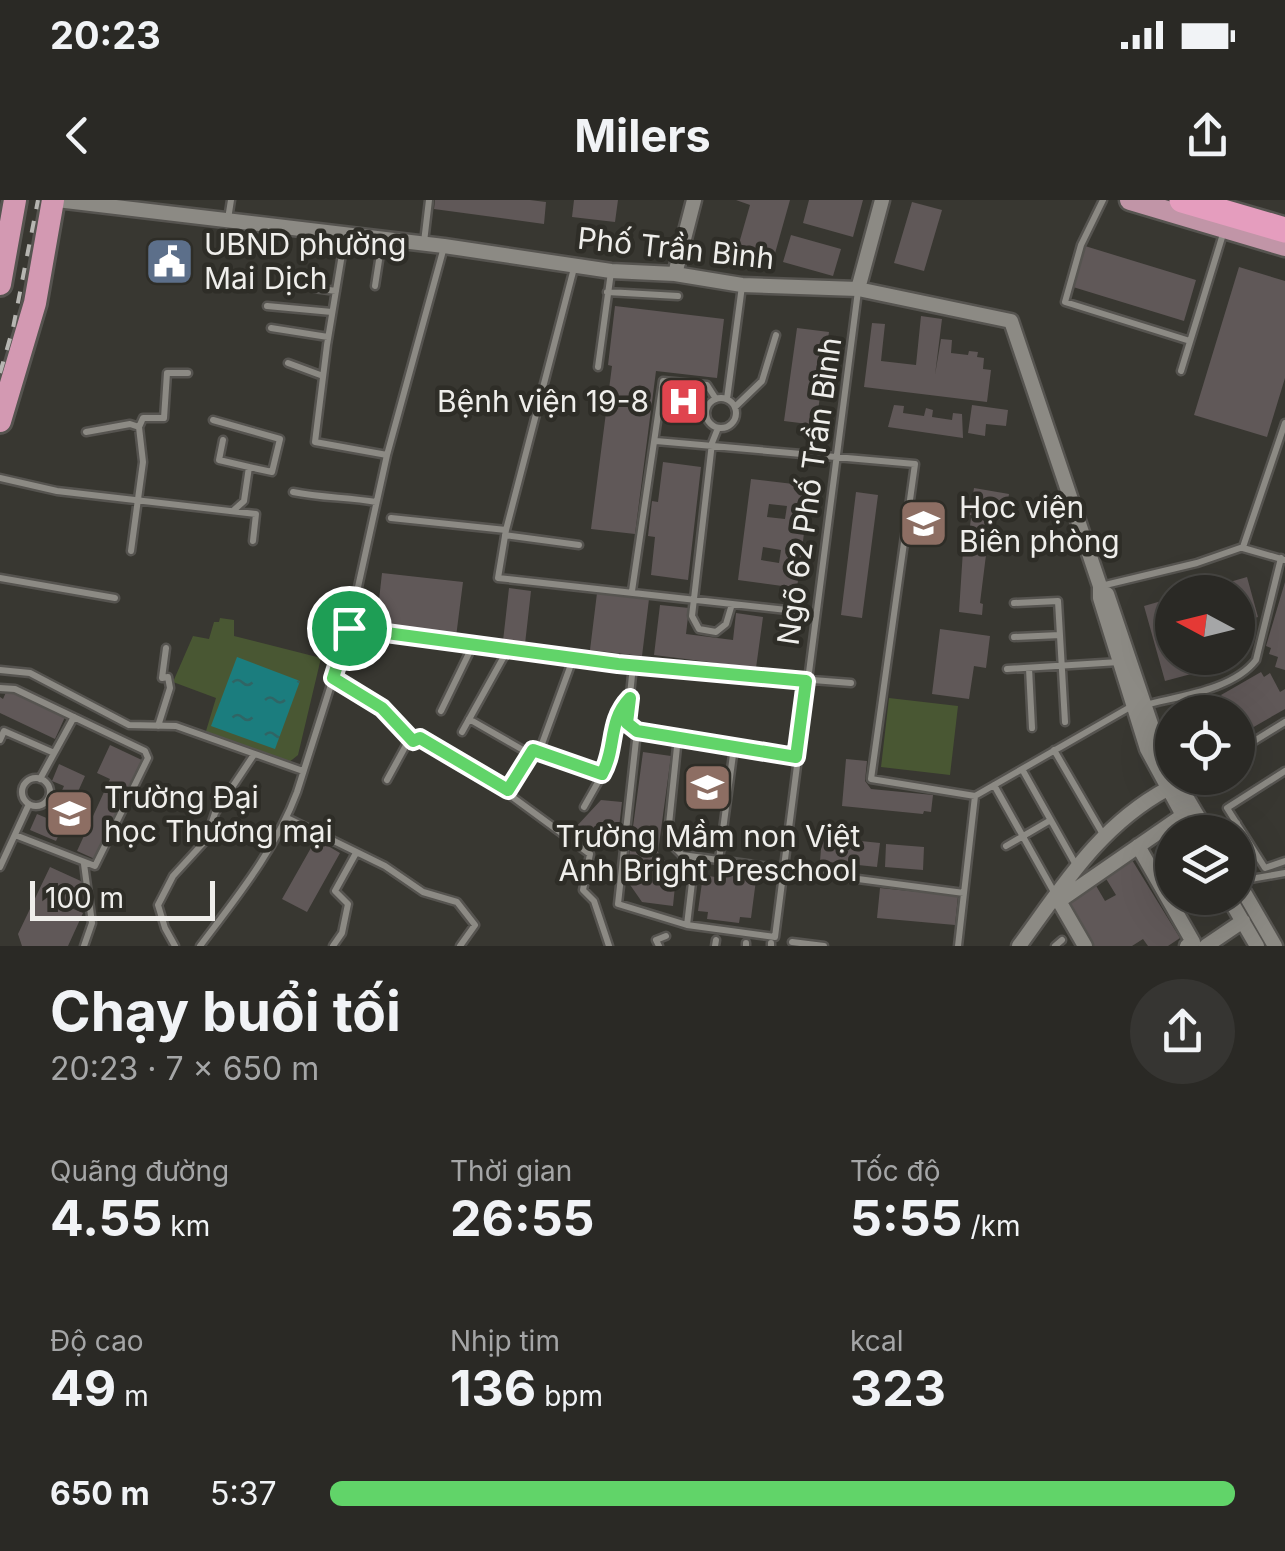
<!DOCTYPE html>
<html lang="vi">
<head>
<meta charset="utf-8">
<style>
	body { margin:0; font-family:Inter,sans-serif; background:#363532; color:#f1f3f6; height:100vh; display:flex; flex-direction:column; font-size:38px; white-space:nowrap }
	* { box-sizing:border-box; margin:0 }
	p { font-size:32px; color:#a5a6a7 }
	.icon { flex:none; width:55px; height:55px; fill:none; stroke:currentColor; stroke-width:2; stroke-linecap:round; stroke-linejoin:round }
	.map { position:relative; height:746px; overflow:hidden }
	.drawer { display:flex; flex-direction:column; background:#2a2925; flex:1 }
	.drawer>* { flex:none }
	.needle { width:65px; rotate:277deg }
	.fabs { position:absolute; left:1155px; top:375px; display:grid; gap:20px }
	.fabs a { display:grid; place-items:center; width:100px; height:100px; border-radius:50%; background:#2a2925; box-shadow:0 10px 40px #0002,0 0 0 2px #464542; font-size:50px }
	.scale { position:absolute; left:30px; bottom:25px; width:185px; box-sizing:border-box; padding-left:10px; border:5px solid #efeeeb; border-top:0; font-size:28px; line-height:35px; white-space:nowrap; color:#efeeeb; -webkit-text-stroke:8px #2e2d27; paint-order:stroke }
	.pin { position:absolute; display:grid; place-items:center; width:85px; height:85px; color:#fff; margin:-42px; border:5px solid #fff; border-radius:50%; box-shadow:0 2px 10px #0007 }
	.round { display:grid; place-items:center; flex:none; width:105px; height:105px; border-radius:52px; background:#363532 }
	.overview { display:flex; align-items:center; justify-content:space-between; height:170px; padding:0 50px }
	h1 { font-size:55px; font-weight:700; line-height:75px }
	.figures { display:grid; grid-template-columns:repeat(3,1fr); gap:15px; height:170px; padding:10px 50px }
	.figures div { display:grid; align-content:center }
	.figures b { font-size:50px; font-weight:700 }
	.figures small { font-size:28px; font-weight:400 }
	.figures p { font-size:28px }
	ul { padding:0 50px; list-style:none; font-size:32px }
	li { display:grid; grid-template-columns:160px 120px 1fr; align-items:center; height:75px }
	li i { height:25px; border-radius:12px; background:#61d469 }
	.status { display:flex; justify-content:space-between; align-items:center; height:70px; padding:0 50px; background:#2a2925; direction:ltr }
	.status svg { height:28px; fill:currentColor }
	header { display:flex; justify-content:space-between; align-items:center; height:130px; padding:0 50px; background:#2a2925; font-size:45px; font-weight:700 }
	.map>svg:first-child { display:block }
	.green { fill:#495733 }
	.water { fill:url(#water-ripples) }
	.building { fill:#605858; fill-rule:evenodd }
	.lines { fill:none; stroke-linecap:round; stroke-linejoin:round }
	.service-casing { stroke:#565450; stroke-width:11 }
	.minor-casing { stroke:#565450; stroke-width:19 }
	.primary-casing { stroke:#565450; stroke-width:25 }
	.trunk-casing { stroke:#565450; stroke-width:28 }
	.motorway-casing { stroke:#565450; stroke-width:30 }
	.service { stroke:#8c8a84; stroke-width:6 }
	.minor { stroke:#8c8a84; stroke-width:14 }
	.primary { stroke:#c195a7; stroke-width:20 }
	.trunk { stroke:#d399b2; stroke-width:22 }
	.motorway { stroke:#e59dbe; stroke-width:25 }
	.rail { stroke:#b7b6b2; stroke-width:4; stroke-dasharray:12 12; stroke-linecap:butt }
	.route-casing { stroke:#fff; stroke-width:20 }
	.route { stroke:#61d469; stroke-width:12 }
	.labels { text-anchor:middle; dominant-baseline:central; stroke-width:9; stroke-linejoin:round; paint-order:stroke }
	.poi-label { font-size:30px; fill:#efeeeb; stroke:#2e2d27; text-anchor:start }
	.street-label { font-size:30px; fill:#efeeeb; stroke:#2e2d27 }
</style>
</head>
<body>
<div class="status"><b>20:23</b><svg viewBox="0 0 49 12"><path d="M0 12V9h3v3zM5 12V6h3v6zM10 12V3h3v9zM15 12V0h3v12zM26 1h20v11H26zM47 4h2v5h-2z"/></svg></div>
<header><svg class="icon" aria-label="back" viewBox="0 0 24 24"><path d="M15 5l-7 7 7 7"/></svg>Milers<svg class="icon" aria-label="share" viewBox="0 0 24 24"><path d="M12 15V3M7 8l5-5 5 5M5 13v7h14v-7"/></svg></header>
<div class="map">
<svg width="1285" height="746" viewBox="0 0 1285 746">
	<defs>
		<pattern id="water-ripples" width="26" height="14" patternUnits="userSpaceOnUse" patternTransform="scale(2.5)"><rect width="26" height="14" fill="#1b7d7e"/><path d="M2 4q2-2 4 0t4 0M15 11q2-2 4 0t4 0" fill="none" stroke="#2f6565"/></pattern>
	</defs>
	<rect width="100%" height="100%" fill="#383731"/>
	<path class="green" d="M 220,418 L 234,420 L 234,436 L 321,458 L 298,555 L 283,567 L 203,541 L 216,498 L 173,482 L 193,436 L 209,439 L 214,422 L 219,422 Z
		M 889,498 L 958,506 L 950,575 L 881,567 Z"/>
	<path class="water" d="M 237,457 L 300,481 L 275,549 L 211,526 Z"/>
	<path class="building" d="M 435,0 L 530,0 L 546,2 L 544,24 L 434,9 Z
		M 574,0 L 618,0 L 615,22 L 572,17 Z
		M 736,0 L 790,0 L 772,64 L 736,54 L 750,5 Z
		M 809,0 L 863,0 L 853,37 L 803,23 Z
		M 912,2 L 942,10 L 924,71 L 894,63 Z
		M 791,35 L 841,49 L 833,76 L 783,62 Z
		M 1085,46 L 1196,80 L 1184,121 L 1073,87 Z
		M 1239,67 L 1285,81 L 1285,178 L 1267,237 L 1194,215 Z
		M 615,106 L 724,119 L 717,178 L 656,171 L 635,334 L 591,329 L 612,166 L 608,165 Z
		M 921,116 L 942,119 L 935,175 L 941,139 L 952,140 L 951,153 L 968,155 L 969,151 L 978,152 L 977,157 L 984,158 L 983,169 L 991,170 L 987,202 L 864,187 L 872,123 L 885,124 L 881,161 L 916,165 Z
		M 797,128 L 829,132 L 816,225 L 784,221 Z
		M 894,205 L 904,206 L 903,213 L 924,216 L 926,208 L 933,210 L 932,217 L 952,220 L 953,213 L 962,214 L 963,238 L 888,227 Z
		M 972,205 L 1008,210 L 1006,226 L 986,224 L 985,236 L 968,233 Z
		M 663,262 L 701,267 L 688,380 L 651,375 L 655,337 L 648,336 L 652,301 L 658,302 Z
		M 751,279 L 810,286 L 797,388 L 738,380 ZM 769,304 L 787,306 L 785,319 L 767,317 ZM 763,347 L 781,350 L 779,363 L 761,360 Z
		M 974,288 L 1009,294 L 1005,320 L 970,315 Z
		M 856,292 L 878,295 L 862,418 L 841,415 Z
		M 971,318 L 993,320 L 992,331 L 989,331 L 980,403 L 983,404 L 982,415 L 959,412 L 963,350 L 967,350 Z
		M 382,373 L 463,382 L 456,437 L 376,427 Z
		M 1247,377 L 1258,417 L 1238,423 L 1238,392 L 1195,392 Z
		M 1285,382 L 1285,470 L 1275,467 L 1278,457 L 1269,454 L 1271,448 L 1266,446 Z
		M 509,388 L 531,391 L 525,444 L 503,441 Z
		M 597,393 L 649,399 L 642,456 L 590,450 Z
		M 1172,398 L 1172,458 L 1203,458 L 1206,470 L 1165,481 L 1144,406 Z
		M 660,405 L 689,408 L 686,434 L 733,440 L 736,413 L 763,417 L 756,468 L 654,455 Z
		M 940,429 L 990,436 L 986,468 L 974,466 L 969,499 L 932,494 Z
		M 1261,472 L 1264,477 L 1270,473 L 1280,492 L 1285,489 L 1285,509 L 1238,536 L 1238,512 L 1224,512 L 1218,502 L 1223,498 L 1221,495 Z
		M 7,490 L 65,517 L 55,539 L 0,513 L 0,497 L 3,499 Z
		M 110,545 L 144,561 L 97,660 L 77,651 L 110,579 L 97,573 Z
		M 643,552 L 671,556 L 658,652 L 676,676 L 673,706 L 642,702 L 626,679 Z
		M 846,559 L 867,561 L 865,581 L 871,589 L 933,595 L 931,612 L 924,611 L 923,614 L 842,606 Z
		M 59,564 L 85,576 L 56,641 L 30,630 L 37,614 L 49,619 L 64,586 L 52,581 Z
		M 601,600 L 622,602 L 617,645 L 591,641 L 575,628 Z
		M 822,637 L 880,643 L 877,667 L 820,661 Z
		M 316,639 L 340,653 L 307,712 L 282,699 Z
		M 886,644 L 924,647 L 923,670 L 885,667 Z
		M 1132,660 L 1180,738 L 1168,746 L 1148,746 L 1143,739 L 1132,746 L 1094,746 L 1067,701 L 1095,684 L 1105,701 L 1116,695 L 1105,677 Z
		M 50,667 L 83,682 L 71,708 L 83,713 L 68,746 L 22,746 L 18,734 Z
		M 716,667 L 748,671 L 747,679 L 756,680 L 751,718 L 740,717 L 739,723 L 707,719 L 708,712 L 698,711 L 703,675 L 715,677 Z
		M 880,688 L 958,696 L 955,725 L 877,718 Z"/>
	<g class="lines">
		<defs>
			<path id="service" d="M 1103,0 L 1081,45 L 1065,102 L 1190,141
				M 228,19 L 231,0
				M 345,36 L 327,145 L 315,242 L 387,255
				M 424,42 L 429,0
				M 574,68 L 506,330 L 498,378 L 796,411
				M 375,86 L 382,41
				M 314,88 L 336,91
				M 607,92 L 678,96
				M 267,106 L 332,112
				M 271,128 L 328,137
				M 288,163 L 323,176
				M 598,167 L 611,72
				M 1181,171 L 1223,34
				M706 213a15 15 0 1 1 30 0a15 15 0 1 1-30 0Z
				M 727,199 L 742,86
				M 735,207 L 762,181 L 776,135
				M 213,220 L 280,239 L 272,272 L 249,267
				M 139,227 L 143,218 L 164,218 L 167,173 L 188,173
				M 718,228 L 712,243 L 692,416 L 699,429 L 716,432 L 726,424 L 732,404
				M 86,232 L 130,224 L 139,227 L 143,262 L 131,351
				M 223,240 L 219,260 L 249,267 L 244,301 L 234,310
				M 656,241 L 915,264 L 871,579 L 975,596
				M 0,278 L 57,291 L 256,314 L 253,341
				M 293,292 C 322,298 348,297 376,302
				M 391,318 L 506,330
				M 505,335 L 579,345
				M 1243,348 L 1285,360
				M 0,378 L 115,398
				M 1101,386 L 1197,363 L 1243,347 L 1285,223
				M 632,391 L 663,181 L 707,185 L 716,199
				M 1014,403 L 1058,401 L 1065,522
				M 349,428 L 633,466 L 851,483
				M 1014,437 L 1060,435
				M 633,466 L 627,523 L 637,531
				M 1029,468 L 1032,528
				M 1007,469 L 1119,462
				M 0,470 L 30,473 L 129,525 L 176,526 L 303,571
				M 333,478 L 382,507 L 413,541 L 419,538 L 508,589
				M 0,488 L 15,489 L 145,551 L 148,558 L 95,666 L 15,635
				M 1145,505 C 1179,496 1233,490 1256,460 L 1281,358
				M 441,511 L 472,447
				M 469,519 L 530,554
				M 158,526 L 170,488 L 168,477 L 162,478 L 166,448
				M 637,531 L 618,704 L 687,725 L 775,737 L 858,91
				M 637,531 L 796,557
				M 462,532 L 507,451
				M 678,537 L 668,634 L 670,643 L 682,655 L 784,669
				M 0,540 L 4,531 L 52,552
				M 1054,550 L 1104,636
				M 1238,551 L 1285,522
				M 539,552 L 573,459
				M 1022,569 L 1076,665
				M 1285,571 L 1227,608 L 1265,668 L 1285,661
				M 602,574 L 533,550 L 507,593 L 590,654 L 583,690 L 594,701 L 609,746
				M22 592a14 14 0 1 1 28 0a14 14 0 1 1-28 0Z
				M 40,579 L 74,517
				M 387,580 L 410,538
				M 994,585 L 1054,692
				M 1179,587 L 1195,578
				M 584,607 L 610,561 L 616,512 L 629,498
				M 287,618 L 385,666 L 423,692 L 457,702 L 475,725 L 460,746
				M 1222,632 L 1237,623
				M 1006,646 L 1049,621
				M 1238,657 L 1252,649
				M 719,660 L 734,547
				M 84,664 L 92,723 L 84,746
				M 0,667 L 29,604
				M 805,672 L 964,693
				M 1239,681 L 1285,673
				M 687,725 L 695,657
				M 792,742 L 824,746
				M 175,746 L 165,728 L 158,705 L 173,676 L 206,640 L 215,613 L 253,556
				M 200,746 C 236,698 276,649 297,592 L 349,428 L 387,255 L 444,47
				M 333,746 L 342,733 L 348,704 L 335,691 L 356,653
				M 659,746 L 656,740 L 666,736
				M 715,746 L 716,740
				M 746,746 L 746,743
				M 771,746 L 771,743
				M 958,746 L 975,596 L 1132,506
				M 1055,746 L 1062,740"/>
			<path id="minor" d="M 57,0 L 444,46 L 611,71 L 675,74 L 742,85 L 858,89 L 1011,121 L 1100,386 L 1100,398 L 1147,549 L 1192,632
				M 675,74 L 694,0
				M 858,89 L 882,0
				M 1107,394 L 1158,545 L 1172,572
				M 1175,578 L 1207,632
				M 1138,646 L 1193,742 L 1187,746
				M 1238,682 L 1275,746
				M 1229,698 L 1257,746
				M 1019,746 C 1063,686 1099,626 1167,589
				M 1085,746 L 1059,701 L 1182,616
				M 1206,746 L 1243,721"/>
			<path id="primary" d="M 1130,0 L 1285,46"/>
			<path id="trunk" d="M 0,84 L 15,0
				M 0,221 L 35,103 L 53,0"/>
			<path id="motorway" d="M 1182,0 L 1285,30"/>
		</defs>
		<use href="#service" class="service-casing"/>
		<use href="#minor" class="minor-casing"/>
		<use href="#primary" class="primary-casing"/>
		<use href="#trunk" class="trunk-casing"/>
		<use href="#motorway" class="motorway-casing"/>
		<use href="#service" class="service"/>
		<use href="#minor" class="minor"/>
		<use href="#primary" class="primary"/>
		<use href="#trunk" class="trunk"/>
		<use href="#motorway" class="motorway"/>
		<path class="rail" d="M 0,173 L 13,128 L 38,0"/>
	</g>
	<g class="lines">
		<defs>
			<path id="route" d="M 349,428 L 618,464 L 806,481 L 796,557 L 637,531 L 627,523 L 630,498 C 607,522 617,547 602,574 L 533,550 L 508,590 L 420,538 L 413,541 L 382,508 L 333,478 Z"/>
		</defs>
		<use href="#route" class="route-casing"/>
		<use href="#route" class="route"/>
	</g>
	<defs>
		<symbol id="civic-square" viewBox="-11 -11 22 22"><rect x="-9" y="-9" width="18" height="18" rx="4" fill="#5c6f8a" stroke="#2e2d27"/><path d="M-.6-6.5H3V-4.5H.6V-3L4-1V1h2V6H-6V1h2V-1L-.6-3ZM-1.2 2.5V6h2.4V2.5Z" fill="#fff"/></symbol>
		<symbol id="hospital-square" viewBox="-11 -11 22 22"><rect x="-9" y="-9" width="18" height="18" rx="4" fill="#e0444e" stroke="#2e2d27"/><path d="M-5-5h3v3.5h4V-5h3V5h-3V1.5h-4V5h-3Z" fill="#fff"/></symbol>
		<symbol id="university-square" viewBox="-11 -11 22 22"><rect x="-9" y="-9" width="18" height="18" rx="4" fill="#8d6e63" stroke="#2e2d27"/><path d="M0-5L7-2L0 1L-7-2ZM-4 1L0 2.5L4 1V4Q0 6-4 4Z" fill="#fff"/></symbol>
		<symbol id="school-square" viewBox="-11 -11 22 22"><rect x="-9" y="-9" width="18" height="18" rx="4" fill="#8d6e63" stroke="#2e2d27"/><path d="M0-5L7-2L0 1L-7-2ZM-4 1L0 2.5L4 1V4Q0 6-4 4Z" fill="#fff"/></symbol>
	</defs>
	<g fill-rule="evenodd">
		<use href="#civic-square" x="142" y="34" width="55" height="55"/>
		<use href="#hospital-square" x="656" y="174" width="55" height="55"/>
		<use href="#university-square" x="896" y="296" width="55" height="55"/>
		<use href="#school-square" x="680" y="560" width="55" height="55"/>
		<use href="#university-square" x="42" y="586" width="55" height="55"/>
	</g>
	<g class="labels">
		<g class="poi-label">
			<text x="204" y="44">UBND phường<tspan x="204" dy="34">Mai Dịch</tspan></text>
			<text x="649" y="201" text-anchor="end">Bệnh viện 19-8</text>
			<text x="959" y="307">Học viện<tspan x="959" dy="34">Biên phòng</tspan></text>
			<text x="104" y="597">Trường Đại<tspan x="104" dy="34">học Thương mại</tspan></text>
			<text x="708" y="636" text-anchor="middle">Trường Mầm non Việt<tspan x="708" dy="34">Anh Bright Preschool</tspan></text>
		</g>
		<g class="street-label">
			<text transform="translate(676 48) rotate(6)">Phố Trần Bình</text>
			<text transform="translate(809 291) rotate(-82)">Ngõ 62 Phố Trần Bình</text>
		</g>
	</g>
</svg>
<div class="fabs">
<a><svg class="needle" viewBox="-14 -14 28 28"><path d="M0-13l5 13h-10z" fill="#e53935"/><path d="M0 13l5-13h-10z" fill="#a5a6a7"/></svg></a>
<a><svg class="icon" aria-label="locate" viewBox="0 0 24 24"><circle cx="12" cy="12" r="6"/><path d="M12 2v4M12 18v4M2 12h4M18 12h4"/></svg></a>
<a><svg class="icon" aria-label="layers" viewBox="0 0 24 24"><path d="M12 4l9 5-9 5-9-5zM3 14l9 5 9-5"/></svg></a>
</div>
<div class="scale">100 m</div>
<div class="pin" style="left:349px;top:428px;background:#1e9e55"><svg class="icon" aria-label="arrive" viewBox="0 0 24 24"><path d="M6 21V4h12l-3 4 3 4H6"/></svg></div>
</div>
<section class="drawer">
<div class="overview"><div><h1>Chạy buổi tối</h1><p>20:23 · 7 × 650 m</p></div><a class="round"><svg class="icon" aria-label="share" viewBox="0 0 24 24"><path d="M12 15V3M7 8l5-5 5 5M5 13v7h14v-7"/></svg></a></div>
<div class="figures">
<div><p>Quãng đường</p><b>4.55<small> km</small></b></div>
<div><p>Thời gian</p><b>26:55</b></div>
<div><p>Tốc độ</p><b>5:55<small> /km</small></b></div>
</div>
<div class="figures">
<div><p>Độ cao</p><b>49<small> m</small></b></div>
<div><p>Nhịp tim</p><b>136<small> bpm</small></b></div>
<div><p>kcal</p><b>323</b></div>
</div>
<ul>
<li><b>650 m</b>5:37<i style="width:100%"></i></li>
</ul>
</section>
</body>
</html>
